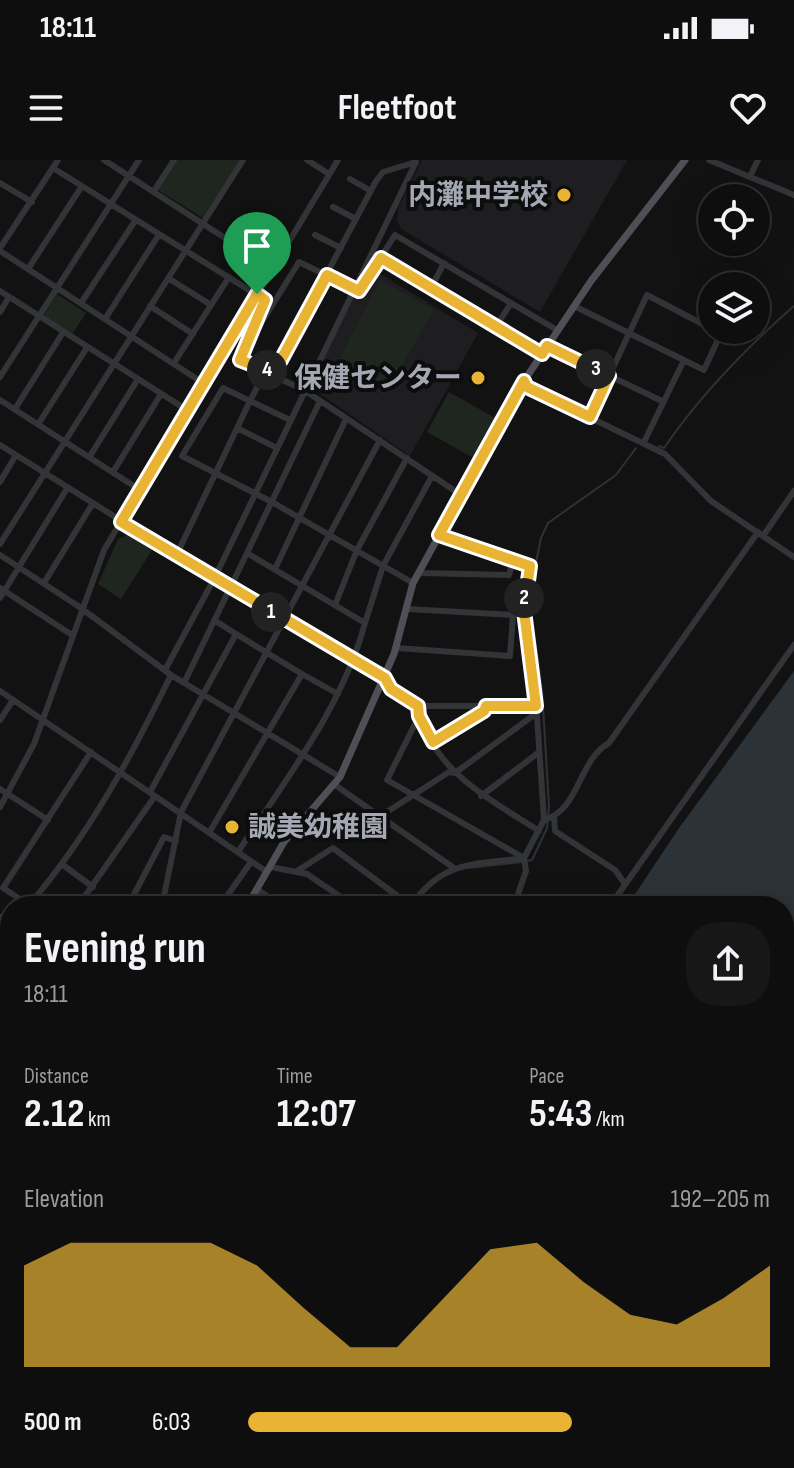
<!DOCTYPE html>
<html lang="en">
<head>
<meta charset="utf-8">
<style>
	body { margin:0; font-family:"Sofia Sans Condensed","Noto Sans JP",sans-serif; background:#171717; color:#f1f3f6; height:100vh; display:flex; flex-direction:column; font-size:30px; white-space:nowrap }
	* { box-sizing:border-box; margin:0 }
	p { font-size:26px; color:#9b9c9e }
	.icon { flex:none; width:44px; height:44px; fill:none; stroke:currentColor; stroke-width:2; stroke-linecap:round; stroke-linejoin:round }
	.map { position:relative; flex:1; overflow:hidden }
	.panel { position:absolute; left:0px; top:736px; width:794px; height:572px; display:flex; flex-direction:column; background:#0e0e0e; border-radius:32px 32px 0 0; box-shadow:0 8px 32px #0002,0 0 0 2px #2e2e2e }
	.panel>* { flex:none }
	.controls { position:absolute; left:698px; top:24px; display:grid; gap:16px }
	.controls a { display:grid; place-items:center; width:72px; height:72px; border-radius:50%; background:#0e0e0e; box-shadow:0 8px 32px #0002,0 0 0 2px #2e2e2e; font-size:40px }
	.pin { position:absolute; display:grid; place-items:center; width:68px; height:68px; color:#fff; margin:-82px -34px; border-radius:50% 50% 50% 0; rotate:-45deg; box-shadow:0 0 8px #0007 }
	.pin .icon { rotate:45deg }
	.km { position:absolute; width:40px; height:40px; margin:-20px; border-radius:50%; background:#222; color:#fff; font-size:22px; line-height:40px; text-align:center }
	.round { display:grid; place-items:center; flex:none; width:84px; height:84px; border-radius:32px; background:#171717 }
	.headline { display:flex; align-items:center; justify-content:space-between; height:136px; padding:0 24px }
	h1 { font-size:44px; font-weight:700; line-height:60px }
	.stats { display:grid; grid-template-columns:repeat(3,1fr); gap:12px; height:136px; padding:8px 24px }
	.stats div { display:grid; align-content:center }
	.stats b { font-size:40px; font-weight:700 }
	.stats small { font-size:22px; font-weight:400 }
	.stats p { font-size:22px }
	.chart { height:224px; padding:16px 24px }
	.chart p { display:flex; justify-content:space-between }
	.chart svg { width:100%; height:144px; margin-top:8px; fill:#e9b434; opacity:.7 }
	ul { padding:0 24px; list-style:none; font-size:26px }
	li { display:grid; grid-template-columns:128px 96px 1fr; align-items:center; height:60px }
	li i { height:20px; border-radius:10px; background:#e9b434 }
	.status { display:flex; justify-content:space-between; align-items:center; height:56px; padding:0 40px; background:#0e0e0e; direction:ltr }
	.status svg { height:22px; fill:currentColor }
	header { display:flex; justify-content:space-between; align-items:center; height:104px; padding:0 24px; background:#0e0e0e; font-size:36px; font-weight:700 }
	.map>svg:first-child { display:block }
	.built { fill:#1e1e20 }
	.green { fill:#1e261f }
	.water { fill:#2b3238 }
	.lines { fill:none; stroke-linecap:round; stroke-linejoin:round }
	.stream { stroke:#2b3238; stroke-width:2 }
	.minor { stroke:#333438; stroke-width:6 }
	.major { stroke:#4f5057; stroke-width:7 }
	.route-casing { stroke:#fff; stroke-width:16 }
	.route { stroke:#e9b434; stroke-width:10 }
	.poi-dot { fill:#e9b434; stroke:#0d0d0e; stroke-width:3 }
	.labels { text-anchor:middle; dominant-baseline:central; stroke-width:8; stroke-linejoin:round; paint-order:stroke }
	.poi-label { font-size:28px; font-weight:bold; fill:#a4a8b3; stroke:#0d0d0e; text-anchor:end }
</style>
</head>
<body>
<div class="status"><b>18:11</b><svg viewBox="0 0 49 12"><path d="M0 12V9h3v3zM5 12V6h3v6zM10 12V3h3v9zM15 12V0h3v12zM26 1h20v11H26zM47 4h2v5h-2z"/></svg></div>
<header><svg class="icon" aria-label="menu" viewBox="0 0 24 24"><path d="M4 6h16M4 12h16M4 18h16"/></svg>Fleetfoot<svg class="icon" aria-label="heart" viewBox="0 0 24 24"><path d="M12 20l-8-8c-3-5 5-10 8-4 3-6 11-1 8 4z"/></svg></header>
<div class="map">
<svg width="794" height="1308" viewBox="0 0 794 1308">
	<rect width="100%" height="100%" fill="#121213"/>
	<path class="built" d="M 422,0 L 627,0 L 540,152 L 401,69 L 397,61 L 399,46 Z
		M 372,109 L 478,173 L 410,296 L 310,227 L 358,127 Z
		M 3,783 L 10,790 L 10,880 L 0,874 Z
		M 10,922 L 10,1032 L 0,1014 L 0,934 Z"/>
	<path class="green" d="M 177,0 L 240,0 L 203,58 L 158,30 Z
		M 380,120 L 434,150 L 385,235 L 334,209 Z
		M 57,134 L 86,153 L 71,176 L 42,158 Z
		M 449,232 L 499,260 L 477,300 L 427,272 Z
		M 127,375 L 152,390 L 121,439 L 98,424 L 118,379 Z
		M 784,1154 L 794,1155 L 794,1223 L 786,1233 Z"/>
	<path class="water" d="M 794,511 L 794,822 L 790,842 L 794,849 L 794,952 L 784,936 L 784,746 L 627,746 L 679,668 Z
		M 185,1298 L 345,1298 L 335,1308 L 178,1308 Z"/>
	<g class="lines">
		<path class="stream" d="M 659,286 L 664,288 C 701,234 745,189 794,146
			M 527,701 L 532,700 L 547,668 L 549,646 L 542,530 L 529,436 L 541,378 L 548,363 L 616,315 L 636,288
			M 468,708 L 521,702"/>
		<path class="minor" d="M 104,0 L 273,109
			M 307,0 L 329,14
			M 709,0 L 794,35
			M 53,8 L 265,140 L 240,200 L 304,230 L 461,335
			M 750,16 L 758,0
			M 350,19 L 371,31
			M 0,23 L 32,42
			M 154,31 L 174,0
			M 333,47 L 356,59
			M 315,75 L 341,88
			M 0,88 L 58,0
			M 0,91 L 203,223
			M 381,98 L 542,194
			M 28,109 L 82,26
			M 168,118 L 211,145
			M 431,128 L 444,103
			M 0,131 L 187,250
			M 81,143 L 135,61
			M 150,146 L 193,174
			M 574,146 L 704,210 L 721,173 L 715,170
			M 0,152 L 9,137
			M 105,159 L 158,76
			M 497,165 L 511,143
			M 547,186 L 664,242
			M 244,199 L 257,170 L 299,102 L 359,131 L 395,75 L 557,170
			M 174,203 L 229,117
			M 0,217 L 139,0
			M 524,221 L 527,227 L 665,294 L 711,341 L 794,397
			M 0,240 L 140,330
			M 15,249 L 62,174
			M 590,257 L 647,135 L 712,169
			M 290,260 L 223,228 L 182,296 L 272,342 L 413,423
			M 39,263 L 86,189
			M 237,268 L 277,288
			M 644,282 L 684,200
			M 0,285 L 229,428 L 385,518 L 391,529 L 418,546 L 536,546
			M 90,296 L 138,219
			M 113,312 L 161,234
			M 0,322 L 16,295
			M 763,376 L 794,331
			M 0,384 L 243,0
			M 0,395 L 81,448 L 171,515 L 340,617
			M 176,396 L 250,241 L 261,220 L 281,200 L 376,21 L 383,12 L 416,2
			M 275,409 L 346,259
			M 419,413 L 509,415 L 513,400
			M 44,423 L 93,343
			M 0,428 L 72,475
			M 0,438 L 68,327
			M 335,445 L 357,390 L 407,298
			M 214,460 L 236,474
			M 365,463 L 383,406 L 432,316
			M 397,488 L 510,496 L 513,455 L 407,449
			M 165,510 L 214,419 L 416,2
			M 184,523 L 247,393
			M 0,531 L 267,712
			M 419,553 C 436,613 490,639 539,671
			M 419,556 L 387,620 L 524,698 L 526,711 L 514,746
			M 0,560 L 13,540
			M 433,582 L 484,551 L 486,546
			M 91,592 L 3,728 L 29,745 C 89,675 131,597 171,515
			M 335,625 L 454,708
			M 0,629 L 48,660
			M 150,632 L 236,474 L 302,514
			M 481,636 L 538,593
			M 0,647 L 34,584 L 104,390 L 338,0
			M 554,656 L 555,671 L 615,710 L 625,724
			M 544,660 C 580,650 578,600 609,583 L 758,372
			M 209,673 L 302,514 L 338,534
			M 351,675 L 449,612 L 455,613 L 534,555
			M 238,692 C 286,619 342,548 365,463 L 247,393 L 320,241
			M 63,705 L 93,727
			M 271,707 L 307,714 L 354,746
			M 297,711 L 333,688 L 411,746
			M 257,729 L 281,746
			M 78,746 L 155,636
			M 128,746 L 164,677 L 176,681
			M 162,746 L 181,652 L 380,280
			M 220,746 L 251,702
			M 411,746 C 442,700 474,705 524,698 L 544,660 L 536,541 L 524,451 L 530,406 L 439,375
			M 610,746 L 794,485
			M 0,878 L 10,885
			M 0,898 L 10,901
			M 0,930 L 10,918
			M 0,1020 L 10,1041
			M 0,1054 L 10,1052
			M 784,1081 L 794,1072
			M 784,1090 L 794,1081
			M 0,1172 L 1,1187
			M 0,1187 L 10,1197
			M 0,1227 L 10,1219
			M 784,1245 L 794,1248
			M 149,1298 L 151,1308
			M 32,1308 L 34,1298
			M 89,1308 L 91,1298
			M 159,1308 L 161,1298
			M 472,1308 L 480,1298
			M 548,1308 L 556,1298
			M 558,1308 L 566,1298
			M 635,1308 L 636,1298
			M 681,1308 L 682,1298
			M 769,1308 L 770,1298"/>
		<path class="major" d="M 247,746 L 284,682 L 340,617 L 394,494 L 413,423 L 524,221 L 591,121 L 685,0
			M 0,758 L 10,764
			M 0,767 L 10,774
			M 0,1298 L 10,1275
			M 473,1298 L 483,1308
			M 485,1298 L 495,1308"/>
	</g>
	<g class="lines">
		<defs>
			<path id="route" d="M 381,98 L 542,194 L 547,186 L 609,216 L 590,257 L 527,227 L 524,221 L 439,375 L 530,406 L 524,451 L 536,546 L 486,546 L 484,551 L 433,582 L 419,556 L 418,546 L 391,529 L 385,518 L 121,362 L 257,134 L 265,140 L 240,200 L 269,211 L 281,200 L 327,115 L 359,131 Z"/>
		</defs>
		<use href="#route" class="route-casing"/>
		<use href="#route" class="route"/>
	</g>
	<g class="poi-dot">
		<circle cx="564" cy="35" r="8"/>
		<circle cx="478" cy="218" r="8"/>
		<circle cx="232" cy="667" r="8"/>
	</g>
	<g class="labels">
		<g class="poi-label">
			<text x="548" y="35">内灘中学校</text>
			<text x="462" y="218">保健センター</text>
			<text x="248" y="667" text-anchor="start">誠美幼稚園</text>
		</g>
	</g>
</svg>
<div class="controls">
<a><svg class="icon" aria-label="locate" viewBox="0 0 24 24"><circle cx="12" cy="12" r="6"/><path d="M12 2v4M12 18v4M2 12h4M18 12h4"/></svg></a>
<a><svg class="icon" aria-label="layers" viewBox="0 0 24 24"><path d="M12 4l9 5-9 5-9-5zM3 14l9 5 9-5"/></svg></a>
</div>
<div class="pin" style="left:257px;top:134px;background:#1e9e55"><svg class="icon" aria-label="arrive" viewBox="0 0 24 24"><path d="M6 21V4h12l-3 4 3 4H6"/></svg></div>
<b class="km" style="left:271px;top:452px">1</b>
<b class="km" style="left:524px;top:438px">2</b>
<b class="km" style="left:596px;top:209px">3</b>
<b class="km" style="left:267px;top:210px">4</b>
<section class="panel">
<div class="headline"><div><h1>Evening run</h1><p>18:11</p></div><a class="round"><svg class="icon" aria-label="share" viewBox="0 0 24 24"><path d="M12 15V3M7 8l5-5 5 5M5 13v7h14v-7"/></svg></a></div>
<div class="stats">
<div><p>Distance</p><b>2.12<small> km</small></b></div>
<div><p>Time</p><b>12:07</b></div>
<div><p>Pace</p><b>5:43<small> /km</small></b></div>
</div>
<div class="chart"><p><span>Elevation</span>192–205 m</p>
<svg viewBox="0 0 160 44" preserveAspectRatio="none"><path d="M0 44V13L10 6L20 6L30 6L40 6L50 13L60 26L70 38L80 38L90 23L100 8L110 6L120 18L130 28L140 31L150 23L160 13V44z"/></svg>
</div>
<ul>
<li><b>500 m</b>6:03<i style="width:62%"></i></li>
</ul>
</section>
</div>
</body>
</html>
